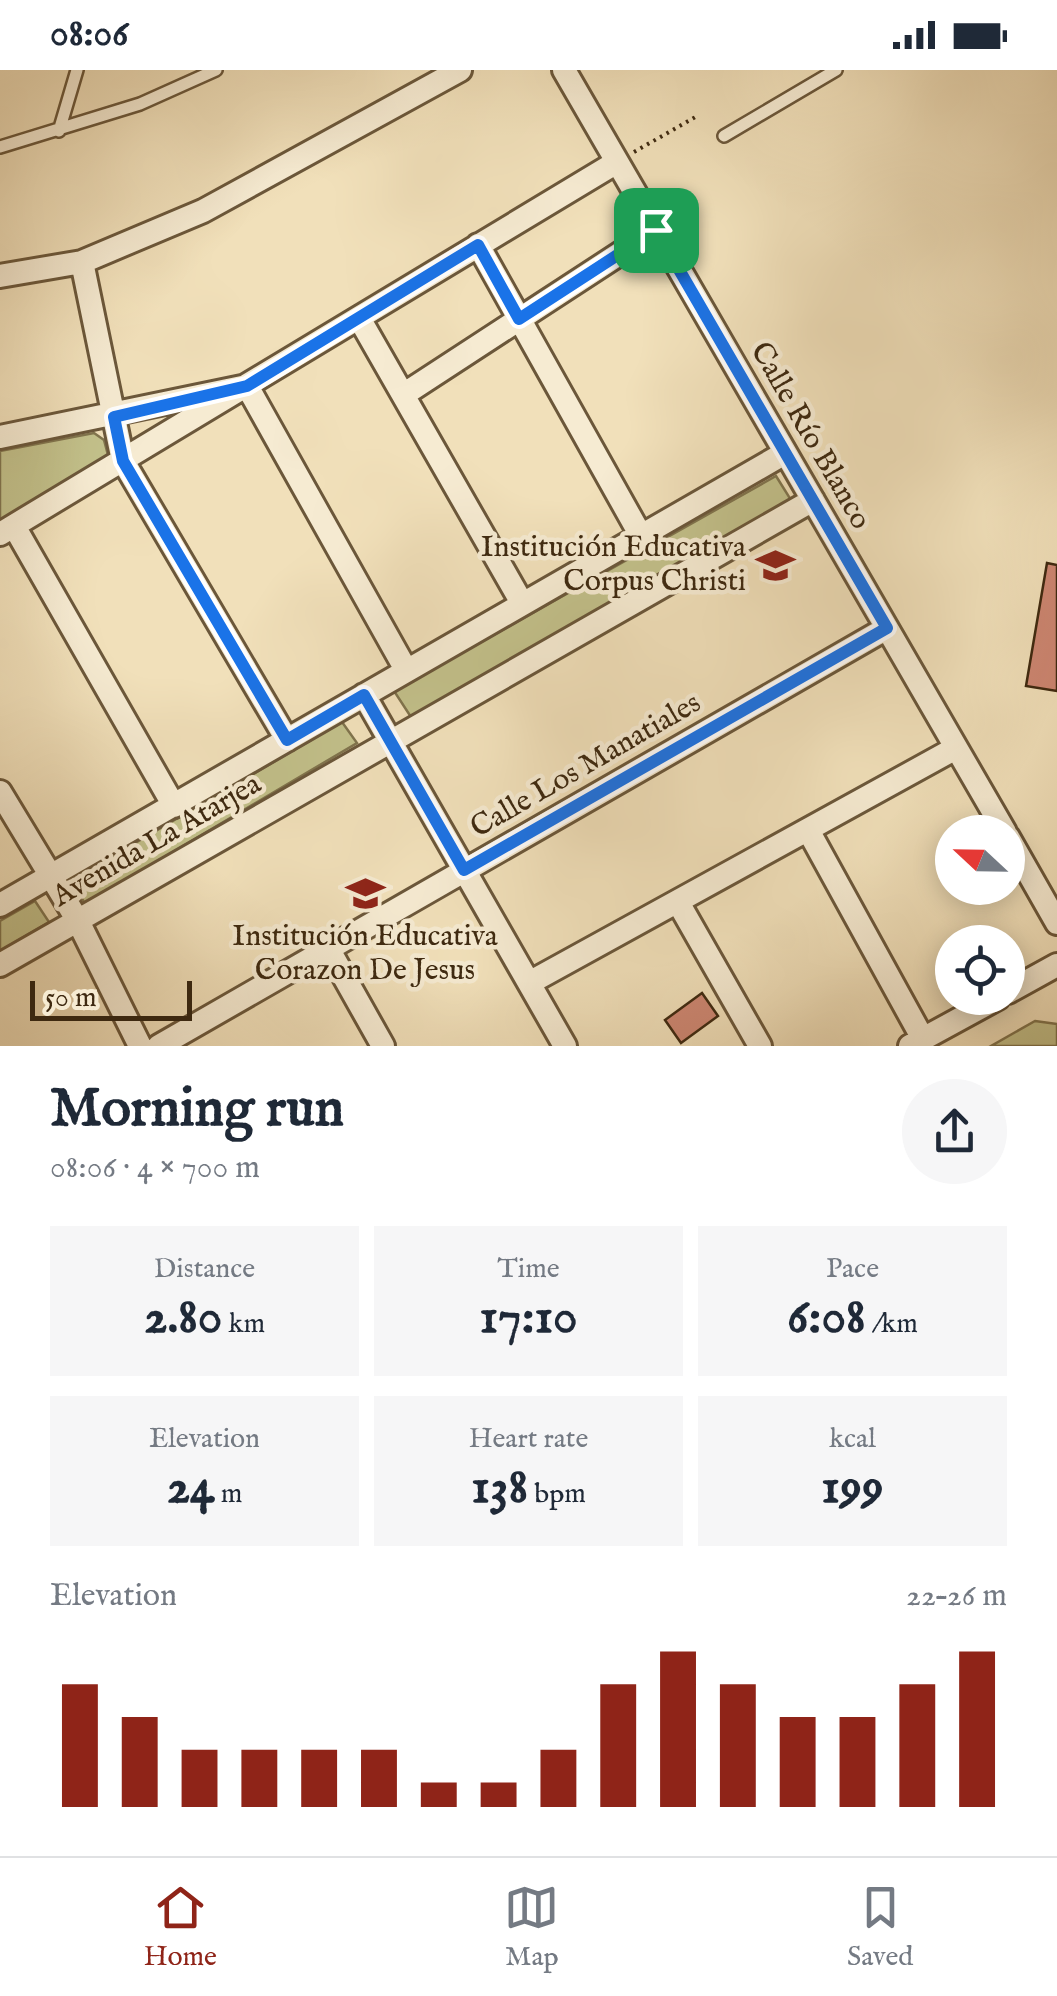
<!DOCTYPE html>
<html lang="en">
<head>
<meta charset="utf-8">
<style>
	body { margin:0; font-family:"IM FELL English",serif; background:#f6f6f7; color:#1f2937; height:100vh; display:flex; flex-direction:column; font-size:38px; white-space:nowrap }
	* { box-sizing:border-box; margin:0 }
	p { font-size:32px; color:#747a83 }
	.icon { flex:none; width:55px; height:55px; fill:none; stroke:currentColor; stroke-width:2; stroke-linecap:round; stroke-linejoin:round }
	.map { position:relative; height:976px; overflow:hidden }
	.side { display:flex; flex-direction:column; background:#fff; flex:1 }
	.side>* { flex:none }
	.needle { width:65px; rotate:292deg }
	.controls { position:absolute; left:935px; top:745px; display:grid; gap:20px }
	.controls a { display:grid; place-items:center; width:90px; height:90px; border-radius:50%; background:#fff; box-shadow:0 5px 25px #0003; font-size:50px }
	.scale { position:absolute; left:30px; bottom:25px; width:162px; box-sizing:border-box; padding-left:10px; border:5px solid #3e2910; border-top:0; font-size:28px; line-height:35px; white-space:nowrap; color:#3e2910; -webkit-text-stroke:8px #f6ebd2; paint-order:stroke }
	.pin { position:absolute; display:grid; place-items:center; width:85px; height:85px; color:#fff; margin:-42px; border-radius:20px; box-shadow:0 5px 15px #0006 }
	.round { display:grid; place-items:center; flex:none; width:105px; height:105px; border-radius:52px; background:#f6f6f7 }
	.head { display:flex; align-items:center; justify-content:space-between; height:170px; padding:0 50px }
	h1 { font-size:55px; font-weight:700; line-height:75px }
	.metrics { display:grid; grid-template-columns:repeat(3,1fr); gap:15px; height:170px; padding:10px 50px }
	.metrics div { display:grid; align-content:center; border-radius:0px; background:#f6f6f7; text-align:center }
	.metrics b { font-size:50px; font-weight:700 }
	.metrics small { font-size:28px; font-weight:400 }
	.metrics p { font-size:28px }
	.chart { height:280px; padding:20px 50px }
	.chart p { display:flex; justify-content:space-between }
	.chart svg { width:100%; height:180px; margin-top:10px; stroke:#8f2418; stroke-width:6 }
	.status { display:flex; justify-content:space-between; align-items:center; height:70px; padding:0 50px; background:#fff; direction:ltr }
	.status svg { height:28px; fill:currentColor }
	.tab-bar { display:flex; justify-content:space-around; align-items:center; height:140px; border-top:2px solid #e0e1e3; background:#fff; font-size:28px; color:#747a83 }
	.tab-bar a { display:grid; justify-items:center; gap:5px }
	.tab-bar .active { color:#8f2418 }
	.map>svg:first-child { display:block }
	.green { fill:#c2c08a; stroke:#80744d; stroke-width:2.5 }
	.building { fill:#ce8773; stroke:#3e2910; stroke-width:2.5 }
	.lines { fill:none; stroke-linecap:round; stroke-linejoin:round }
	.service-casing { stroke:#6b573a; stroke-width:16 }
	.minor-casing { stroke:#6b573a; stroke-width:28 }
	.path { stroke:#3e2910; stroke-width:4; stroke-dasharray:2.5 5; stroke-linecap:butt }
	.service { stroke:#f6ebd2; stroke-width:11 }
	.minor { stroke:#f6ebd2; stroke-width:22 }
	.route-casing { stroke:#fff; stroke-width:20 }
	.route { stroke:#1a73e8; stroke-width:12 }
	.labels { text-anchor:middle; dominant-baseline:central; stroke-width:9; stroke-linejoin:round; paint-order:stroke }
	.street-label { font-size:30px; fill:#3e2910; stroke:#f6ebd2 }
	.poi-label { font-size:30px; fill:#3e2910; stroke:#f6ebd2; text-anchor:end }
</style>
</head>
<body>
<div class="status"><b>08:06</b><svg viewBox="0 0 49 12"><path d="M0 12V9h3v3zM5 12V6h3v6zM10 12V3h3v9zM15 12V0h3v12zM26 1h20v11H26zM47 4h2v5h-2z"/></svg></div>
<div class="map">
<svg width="1057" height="976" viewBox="0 0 1057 976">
	<rect width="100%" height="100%" fill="#f1e0ba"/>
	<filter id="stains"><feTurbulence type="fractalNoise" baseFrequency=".002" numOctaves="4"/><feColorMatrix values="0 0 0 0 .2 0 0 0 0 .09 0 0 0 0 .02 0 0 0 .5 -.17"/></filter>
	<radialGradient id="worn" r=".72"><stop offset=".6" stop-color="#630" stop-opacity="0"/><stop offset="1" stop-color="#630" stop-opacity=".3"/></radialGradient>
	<path class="green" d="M 94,363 L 104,370 L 109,389 L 0,453 L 0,381 Z
		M 776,406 L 791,430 L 411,647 L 394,621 Z
		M 342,652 L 357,673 L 85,834 L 72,810 Z
		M 35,831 L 49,852 L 0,881 L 0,851 Z
		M 1035,951 L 1057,954 L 1057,976 L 991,976 Z"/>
	<path class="building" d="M 1047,493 L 1057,495 L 1057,621 L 1026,616 Z
		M 702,923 L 718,946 L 681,973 L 665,950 Z"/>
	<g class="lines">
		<defs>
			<path id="service" d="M 59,61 L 77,0
				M 724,66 L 836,0
				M 0,77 L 140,34 L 216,0"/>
			<path id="minor" d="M 564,0 L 1005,762
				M 478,175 L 641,466
				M 82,192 L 123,391 L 287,670
				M 0,206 L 82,192 L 203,141 L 460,0
				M 359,248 L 522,533
				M 403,325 L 656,160
				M 0,367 L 247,316 L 405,598
				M 14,456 L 174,736
				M 0,464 L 617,92
				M 364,625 L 565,976
				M 0,722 L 78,851 L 140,976
				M 808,760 L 923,969
				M 1008,767 L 1057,853
				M 679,834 L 760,976
				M 0,835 L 785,383
				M 329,880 L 383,976
				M 0,895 L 813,430
				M 529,913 L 956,678
				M 1008,922 L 1057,895
				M 159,976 L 887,558
				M 910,976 L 998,928"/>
		</defs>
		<use href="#service" class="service-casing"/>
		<use href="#minor" class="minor-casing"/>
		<path class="path" d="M 634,82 L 699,45"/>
		<use href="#service" class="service"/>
		<use href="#minor" class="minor"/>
	</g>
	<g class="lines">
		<defs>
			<path id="route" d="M 656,160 L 887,558 L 464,800 L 364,625 L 287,670 L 123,391 L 114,347 L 247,316 L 478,175 L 519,249 Z"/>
		</defs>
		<use href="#route" class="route-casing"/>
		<use href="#route" class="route"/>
	</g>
	<defs>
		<symbol id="school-bare" viewBox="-9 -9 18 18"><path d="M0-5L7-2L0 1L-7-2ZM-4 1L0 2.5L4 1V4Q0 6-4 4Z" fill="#8f2418" stroke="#f6ebd2" stroke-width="2.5" paint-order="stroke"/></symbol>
	</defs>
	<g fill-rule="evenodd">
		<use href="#school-bare" x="748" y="468" width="55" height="55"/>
		<use href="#school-bare" x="338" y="796" width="55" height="55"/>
	</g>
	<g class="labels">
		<g class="street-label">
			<text transform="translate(810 366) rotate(60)">Calle Río Blanco</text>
			<text transform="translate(586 696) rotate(-30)">Calle Los Manatiales</text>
			<text transform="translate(157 771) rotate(-30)">Avenida La Atarjea</text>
		</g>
		<g class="poi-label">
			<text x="746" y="478">Institución Educativa<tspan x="746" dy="34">Corpus Christi</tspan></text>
			<text x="365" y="867" text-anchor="middle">Institución Educativa<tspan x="365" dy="34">Corazon De Jesus</tspan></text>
		</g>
	</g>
	<rect width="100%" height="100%" filter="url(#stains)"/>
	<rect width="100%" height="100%" fill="url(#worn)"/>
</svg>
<div class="controls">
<a><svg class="needle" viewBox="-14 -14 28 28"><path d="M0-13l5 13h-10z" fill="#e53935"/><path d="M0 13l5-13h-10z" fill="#747a83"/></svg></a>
<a><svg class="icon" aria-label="locate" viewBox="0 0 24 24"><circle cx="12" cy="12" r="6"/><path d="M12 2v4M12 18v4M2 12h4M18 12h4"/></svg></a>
</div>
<div class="scale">50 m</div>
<div class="pin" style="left:656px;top:160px;background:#1e9e55"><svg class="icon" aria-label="arrive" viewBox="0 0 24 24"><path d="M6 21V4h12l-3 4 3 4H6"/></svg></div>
</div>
<section class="side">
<div class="head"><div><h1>Morning run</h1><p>08:06 · 4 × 700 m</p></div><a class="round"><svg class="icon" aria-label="share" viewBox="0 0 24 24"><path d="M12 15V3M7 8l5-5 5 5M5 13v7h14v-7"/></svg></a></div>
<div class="metrics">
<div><p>Distance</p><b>2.80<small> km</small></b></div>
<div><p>Time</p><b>17:10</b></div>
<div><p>Pace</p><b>6:08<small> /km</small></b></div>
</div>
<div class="metrics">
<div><p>Elevation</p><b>24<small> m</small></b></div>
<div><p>Heart rate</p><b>138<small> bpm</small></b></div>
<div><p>kcal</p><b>199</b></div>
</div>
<div class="chart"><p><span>Elevation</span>22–26 m</p>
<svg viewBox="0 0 160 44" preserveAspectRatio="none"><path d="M5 44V14M15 44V22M25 44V30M35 44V30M45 44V30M55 44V30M65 44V38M75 44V38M85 44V30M95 44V14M105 44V6M115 44V14M125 44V22M135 44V22M145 44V14M155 44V6"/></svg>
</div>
</section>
<nav class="tab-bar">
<a class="active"><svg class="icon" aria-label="home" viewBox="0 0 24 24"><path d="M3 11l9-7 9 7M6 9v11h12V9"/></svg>Home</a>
<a><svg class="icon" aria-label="map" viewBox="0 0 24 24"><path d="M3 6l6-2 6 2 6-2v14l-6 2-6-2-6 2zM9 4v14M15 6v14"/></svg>Map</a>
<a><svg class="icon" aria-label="saved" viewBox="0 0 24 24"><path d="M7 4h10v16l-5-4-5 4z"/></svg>Saved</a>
</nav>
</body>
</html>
